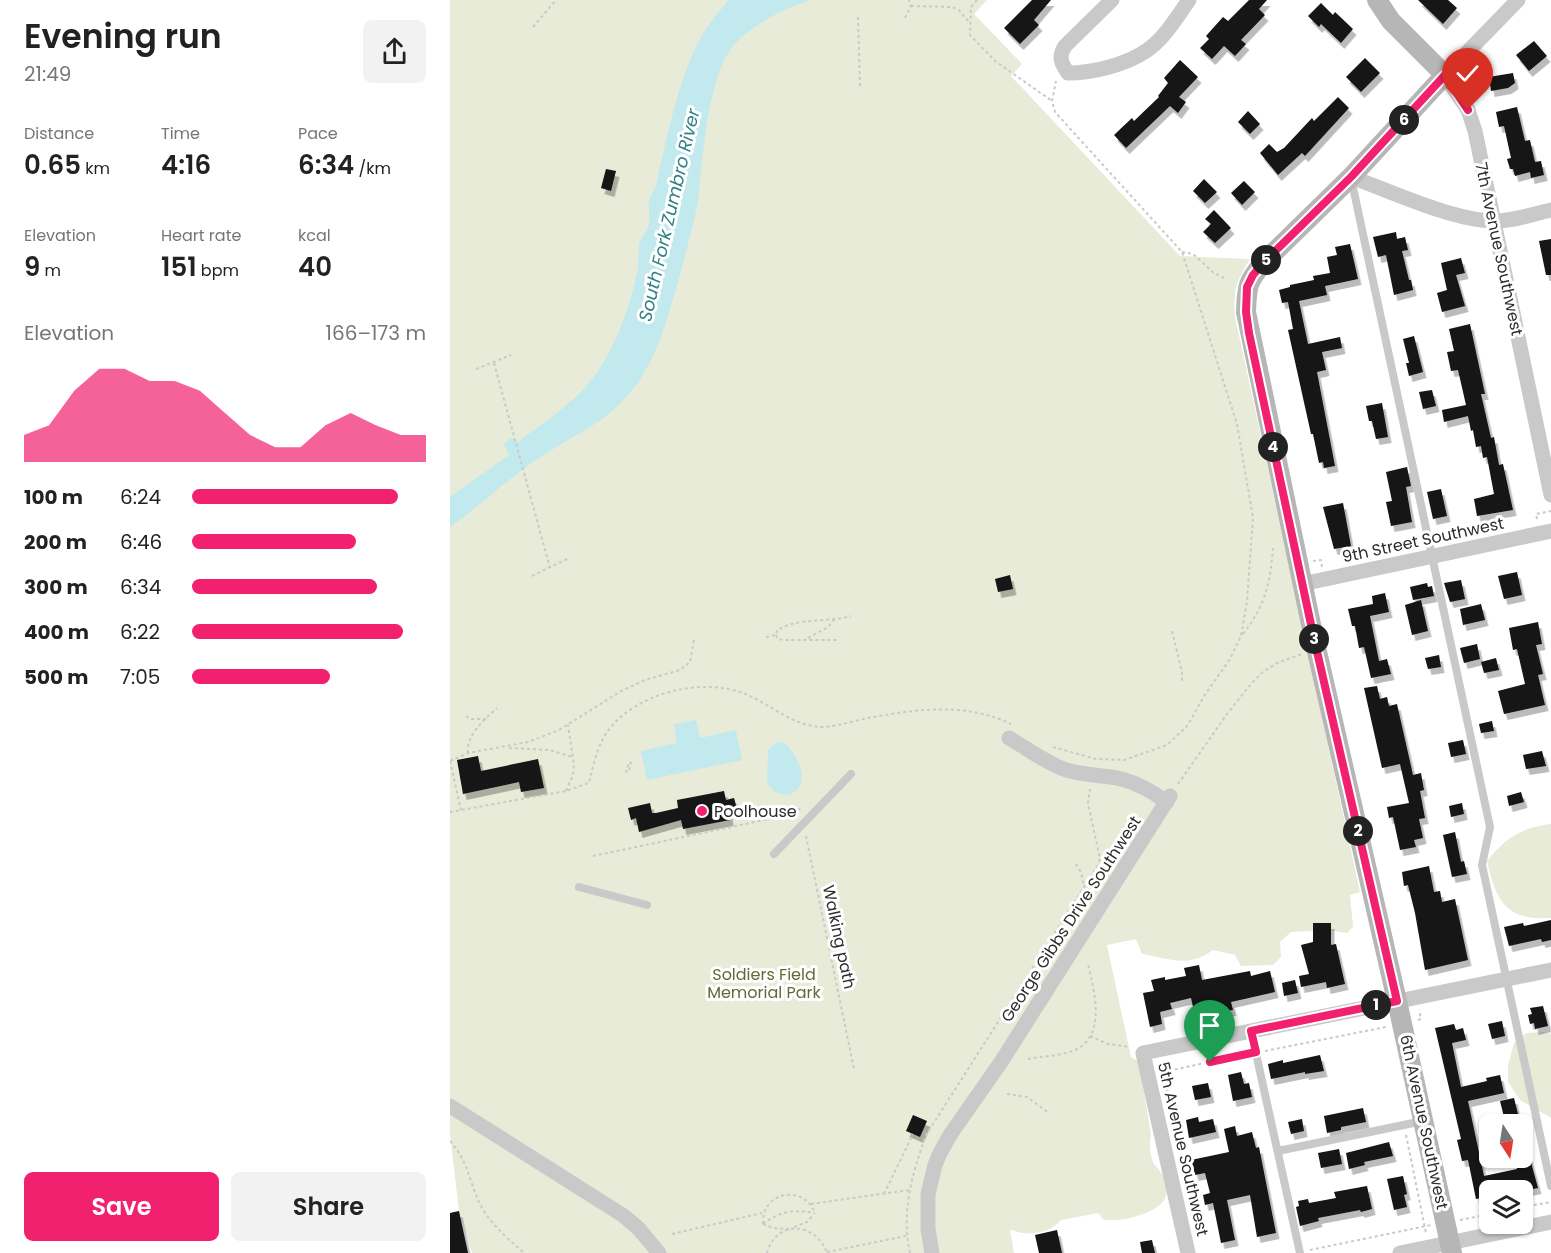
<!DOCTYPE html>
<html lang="en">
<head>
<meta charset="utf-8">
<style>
	body { margin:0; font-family:Poppins,sans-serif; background:#f2f2f2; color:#222; height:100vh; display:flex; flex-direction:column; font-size:22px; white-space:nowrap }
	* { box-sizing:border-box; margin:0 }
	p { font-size:20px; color:#767676 }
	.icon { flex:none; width:33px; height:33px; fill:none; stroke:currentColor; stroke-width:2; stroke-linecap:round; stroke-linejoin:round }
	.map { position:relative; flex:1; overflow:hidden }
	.panel { display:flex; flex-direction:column; background:#fff; width:450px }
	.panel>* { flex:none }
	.needle { width:39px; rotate:168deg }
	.buttons { position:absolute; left:1029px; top:1114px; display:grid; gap:12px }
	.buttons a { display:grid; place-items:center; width:54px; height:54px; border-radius:9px; background:#fff; box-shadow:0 2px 4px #0004; font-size:30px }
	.pin { position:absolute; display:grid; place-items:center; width:51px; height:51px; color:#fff; margin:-62px -26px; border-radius:50% 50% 50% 0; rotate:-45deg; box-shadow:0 0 6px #0007 }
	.pin .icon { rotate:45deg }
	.km { position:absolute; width:30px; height:30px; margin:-15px; border-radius:50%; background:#222; color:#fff; font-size:16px; line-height:30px; text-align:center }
	.round { display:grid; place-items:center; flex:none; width:63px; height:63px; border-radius:9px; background:#f2f2f2 }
	.head { display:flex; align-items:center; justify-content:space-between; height:102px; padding:0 24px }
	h1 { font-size:33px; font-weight:600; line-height:45px }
	.figures { display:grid; grid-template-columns:repeat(3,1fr); gap:9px; height:102px; padding:6px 24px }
	.figures div { display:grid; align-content:center }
	.figures b { font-size:26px; font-weight:600 }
	.figures small { font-size:16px; font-weight:400 }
	.figures p { font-size:16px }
	.chart { height:168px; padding:12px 24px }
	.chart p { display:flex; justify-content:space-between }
	.chart svg { width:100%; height:108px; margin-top:6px; fill:#f1216f; opacity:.7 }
	.action { display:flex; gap:12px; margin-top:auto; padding:12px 24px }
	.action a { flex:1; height:69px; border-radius:9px; background:#f1216f; color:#fff; font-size:24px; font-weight:600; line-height:69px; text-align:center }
	.action a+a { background:#f2f2f2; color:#222 }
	ul { padding:0 24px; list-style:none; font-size:20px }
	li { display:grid; grid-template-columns:96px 72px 1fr; align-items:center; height:45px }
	li i { height:15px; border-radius:8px; background:#f1216f }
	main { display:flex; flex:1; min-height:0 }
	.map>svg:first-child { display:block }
	.green { fill:#e8ebd8 }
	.water { fill:#c2e9ed }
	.building { fill:#131313; filter:url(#shadow) }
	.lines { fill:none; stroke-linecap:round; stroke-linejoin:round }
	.path { stroke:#c9c9c9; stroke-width:2; stroke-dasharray:3 3; stroke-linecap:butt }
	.lane { stroke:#c9c9c9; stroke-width:8 }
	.street { stroke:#c9c9c9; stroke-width:15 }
	.secondary { stroke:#b6b6b6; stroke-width:20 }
	.route-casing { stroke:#fff; stroke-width:12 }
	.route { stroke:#f1216f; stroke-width:8 }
	.poi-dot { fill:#f1216f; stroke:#fff; stroke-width:2 }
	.labels { text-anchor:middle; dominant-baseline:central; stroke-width:6; stroke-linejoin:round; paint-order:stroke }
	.street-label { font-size:16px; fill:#2c2c2c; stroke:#fff }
	.poi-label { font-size:16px; fill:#2c2c2c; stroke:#fff; text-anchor:start }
	.park-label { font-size:16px; fill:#5f6a37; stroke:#fff }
	.water-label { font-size:18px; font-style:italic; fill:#317f86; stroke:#fff }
</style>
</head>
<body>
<main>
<section class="panel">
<div class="head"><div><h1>Evening run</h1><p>21:49</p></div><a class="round"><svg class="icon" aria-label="share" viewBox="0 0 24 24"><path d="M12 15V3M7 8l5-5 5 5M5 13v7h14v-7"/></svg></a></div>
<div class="figures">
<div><p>Distance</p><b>0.65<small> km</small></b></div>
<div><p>Time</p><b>4:16</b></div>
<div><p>Pace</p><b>6:34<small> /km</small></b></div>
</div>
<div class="figures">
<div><p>Elevation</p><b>9<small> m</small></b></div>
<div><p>Heart rate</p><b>151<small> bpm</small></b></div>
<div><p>kcal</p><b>40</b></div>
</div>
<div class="chart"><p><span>Elevation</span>166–173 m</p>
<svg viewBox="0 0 160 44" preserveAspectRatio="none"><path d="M0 44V33L10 29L20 15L30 6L40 6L50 11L60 11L70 15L80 24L90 33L100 38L110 38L120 29L130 24L140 29L150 33L160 33V44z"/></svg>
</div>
<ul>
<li><b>100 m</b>6:24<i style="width:88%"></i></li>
<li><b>200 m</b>6:46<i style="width:70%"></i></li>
<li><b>300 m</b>6:34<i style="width:79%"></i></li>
<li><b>400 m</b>6:22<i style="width:90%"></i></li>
<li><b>500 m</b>7:05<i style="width:59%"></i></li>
</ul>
<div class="action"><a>Save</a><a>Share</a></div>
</section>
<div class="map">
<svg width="1101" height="1253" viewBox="0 0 1101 1253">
	<defs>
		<filter id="shadow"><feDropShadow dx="3.5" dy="6" stdDeviation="0" flood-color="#0004"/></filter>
	</defs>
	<rect width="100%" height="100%" fill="#fff"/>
	<path class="green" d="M 0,0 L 537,0 L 524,14 L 572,64 L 561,76 L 730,256 L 800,259 C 786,282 783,290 785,317 L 910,892 L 900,895 L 903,927 L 897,933 L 879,930 L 841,932 L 830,942 L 831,957 L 823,965 L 791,966 L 785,955 L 763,950 C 737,969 720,958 692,954 L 686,939 L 657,945 L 681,1057 L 689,1062 L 701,1135 C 699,1144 700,1154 703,1162 C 706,1168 706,1165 709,1170 C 722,1187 719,1203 700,1211 C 684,1218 672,1221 654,1220 L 648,1213 L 611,1220 C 603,1230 587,1235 574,1233 C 569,1233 565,1230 560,1230 L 564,1253 L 22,1253 L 9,1211 L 0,1134 Z
		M 1101,824 L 1101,918 C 1056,921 1046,901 1037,861 C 1055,838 1072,827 1101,824 Z
		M 1092,1032 L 1101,1034 L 1101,1118 L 1070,1100 L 1058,1082 L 1058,1066 L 1064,1043 L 1076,1033 Z"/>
	<path class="water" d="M 278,0 L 361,0 C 335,8 301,25 283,46 C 257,79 253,158 248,200 C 244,225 236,250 230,275 C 220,308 212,343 194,373 C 163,423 131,429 86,460 C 56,480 30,506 0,527 L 0,497 L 59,455 L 54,444 L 60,438 L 70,442 L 74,437 C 101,418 126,401 146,374 C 167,344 181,304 188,268 C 189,260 188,253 189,245 C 190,238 195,235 197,229 C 201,220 198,211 199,202 C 200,196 206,188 207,181 C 217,137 228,81 249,41 C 256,26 269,13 278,0 Z
		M 246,720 L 250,738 L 286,730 L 292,760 L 197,780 L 191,751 L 227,743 L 224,724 Z
		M 327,742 C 337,742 340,748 345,756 C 367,793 329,807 317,782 L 318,750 Z"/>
	<path class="building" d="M 582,0 L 601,0 L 584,20 L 589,25 L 570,44 L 554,28 Z
		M 799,0 L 817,0 L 809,9 L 815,15 L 791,40 L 796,44 L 785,56 L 774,46 L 762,59 L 750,48 L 759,39 L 756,36 L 773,17 L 778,21 Z
		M 968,0 L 998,0 L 1007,8 L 993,24 Z
		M 871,3 L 883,15 L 885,12 L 903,29 L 891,43 L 871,24 L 869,27 L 858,16 Z
		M 1084,41 L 1097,56 L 1079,71 L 1066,55 Z
		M 915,58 L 930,73 L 911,92 L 896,77 Z
		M 730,60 L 748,77 L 729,97 L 736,102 L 728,113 L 720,106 L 676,148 L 664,135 L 682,118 L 684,121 L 709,97 L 708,96 L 718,83 L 714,78 Z
		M 1063,73 L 1065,83 L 1058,88 L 1041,91 L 1039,77 Z
		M 888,97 L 899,108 L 855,156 L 852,153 L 828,175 L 810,153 L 819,144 L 827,152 L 834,148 L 862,118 L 864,121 Z
		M 1067,107 L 1075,141 L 1080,140 L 1085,162 L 1091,161 L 1094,175 L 1081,178 L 1080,172 L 1065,176 L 1063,169 L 1060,169 L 1057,159 L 1061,158 L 1054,126 L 1049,127 L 1046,112 Z
		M 798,111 L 810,124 L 800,134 L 788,122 Z
		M 156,169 L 166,171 L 161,191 L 151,188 Z
		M 754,179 L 767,192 L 755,203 L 743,191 Z
		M 794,181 L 805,192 L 792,205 L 781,193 Z
		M 764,210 L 781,228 L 765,243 L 753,232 L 761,224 L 755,219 Z
		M 946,232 L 947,239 L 955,237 L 958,250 L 952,251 L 959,280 L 961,280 L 963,290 L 944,295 L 936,255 L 928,257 L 923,237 Z
		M 1101,239 L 1101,275 L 1096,275 L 1089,241 Z
		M 900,244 L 908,279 L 875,286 L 877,295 L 849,301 L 858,344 L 890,337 L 892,348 L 872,352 L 876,370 L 867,372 L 885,466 L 874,468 L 873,462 L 869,463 L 863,434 L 861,434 L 838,330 L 843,329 L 838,302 L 832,303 L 829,290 L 840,287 L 840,285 L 864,280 L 863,276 L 880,273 L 877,257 L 887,255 L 885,247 Z
		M 1011,258 L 1015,273 L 1006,275 L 1015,306 L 992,312 L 987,293 L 997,290 L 991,263 Z
		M 1020,324 L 1035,394 L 1031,394 L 1041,438 L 1044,437 L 1049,465 L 1053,464 L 1063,510 L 1027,516 L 1024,499 L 1044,494 L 1037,457 L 1033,458 L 1031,446 L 1026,447 L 1023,430 L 1021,431 L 1018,416 L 994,422 L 992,410 L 1016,405 L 1008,370 L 1001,371 L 997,352 L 1004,351 L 999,329 Z
		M 964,336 L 973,372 L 959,376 L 956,363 L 959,363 L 953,339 Z
		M 982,390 L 986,406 L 973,409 L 969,392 Z
		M 932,403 L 938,437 L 926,439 L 922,421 L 919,421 L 916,406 Z
		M 957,467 L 961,486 L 956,487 L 962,522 L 941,526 L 936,502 L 942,501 L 936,472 Z
		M 991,489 L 997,516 L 983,519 L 977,492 Z
		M 893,503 L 901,546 L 884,549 L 873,507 Z
		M 1067,572 L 1072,595 L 1054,599 L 1048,576 Z
		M 560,575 L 563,589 L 548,592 L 545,579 Z
		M 1011,580 L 1015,599 L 1000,602 L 994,583 Z
		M 977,583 L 978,587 L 982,586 L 984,596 L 963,600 L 960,587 Z
		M 935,593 L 939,612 L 920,616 L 929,661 L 937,659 L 941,674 L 921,678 L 914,647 L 909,648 L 905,626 L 902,626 L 898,609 L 923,604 L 922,596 Z
		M 971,600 L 978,631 L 962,635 L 955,605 Z
		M 1031,604 L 1035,620 L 1013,625 L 1010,609 Z
		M 1088,622 L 1092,644 L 1086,645 L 1093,674 L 1088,675 L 1095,705 L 1054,714 L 1048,691 L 1075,684 L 1067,649 L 1063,650 L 1059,628 Z
		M 1027,644 L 1030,659 L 1014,663 L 1010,648 Z
		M 989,655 L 991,667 L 978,669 L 975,658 Z
		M 1046,658 L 1049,670 L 1034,673 L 1031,662 Z
		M 927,686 L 930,699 L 937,697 L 939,706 L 947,704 L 963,775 L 971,773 L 974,790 L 970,791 L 975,818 L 969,819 L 973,838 L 964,840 L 966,847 L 950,850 L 943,817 L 939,818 L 937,807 L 959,803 L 950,764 L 932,768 L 914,688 Z
		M 1042,721 L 1044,731 L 1031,733 L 1029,724 Z
		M 1013,740 L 1016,754 L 1001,757 L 998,743 Z
		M 1092,751 L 1096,766 L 1076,769 L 1073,755 Z
		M 28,756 L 31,771 L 88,759 L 94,788 L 71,792 L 69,782 L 13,794 L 7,760 Z
		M 274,791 L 276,800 L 284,798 L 286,805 L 287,810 L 279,812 L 280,820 L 233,829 L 231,820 L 189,832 L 186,818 L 181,820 L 178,808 L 200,803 L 202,813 L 206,813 L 228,808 L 227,800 Z
		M 1071,792 L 1074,802 L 1059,806 L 1057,796 Z
		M 1012,803 L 1014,814 L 1001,817 L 999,806 Z
		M 1005,832 L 1011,862 L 1014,861 L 1017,874 L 1002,877 L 993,835 Z
		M 979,866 L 984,892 L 990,891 L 992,902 L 1005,899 L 1018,960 L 975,970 L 965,913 L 958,885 L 954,886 L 952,872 Z
		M 1101,920 L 1101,940 L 1092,942 L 1091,939 L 1059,946 L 1054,927 L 1073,923 L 1074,926 Z
		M 863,923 L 881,923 L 881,945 L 886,944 L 895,984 L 877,988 L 876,982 L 851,987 L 849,976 L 859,974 L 851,945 L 863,942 Z
		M 749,965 L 752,980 L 800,971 L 801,976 L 820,971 L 825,992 L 781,1002 L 783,1010 L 770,1012 L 768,1005 L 744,1011 L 741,998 L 720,1003 L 722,1009 L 710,1012 L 712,1024 L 700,1027 L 693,993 L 704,991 L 701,980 L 715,977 L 715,980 L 736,976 L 734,968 Z
		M 845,980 L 848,993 L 834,996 L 832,983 Z
		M 1093,1006 L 1098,1026 L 1085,1029 L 1084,1023 L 1080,1024 L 1078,1015 L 1082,1014 L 1080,1008 Z
		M 1052,1021 L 1055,1036 L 1042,1039 L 1038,1024 Z
		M 1004,1024 L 1006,1030 L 1013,1028 L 1016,1040 L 1002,1043 L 1011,1087 L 1037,1081 L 1036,1078 L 1050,1075 L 1054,1093 L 1018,1101 L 1034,1176 L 1067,1169 L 1065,1158 L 1079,1155 L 1088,1188 L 1073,1191 L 1040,1191 L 1040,1196 L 1026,1199 L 1018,1160 L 1012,1161 L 1007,1140 L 1011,1139 L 985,1028 Z
		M 870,1055 L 874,1071 L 855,1074 L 855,1072 L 821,1079 L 818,1064 L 833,1060 L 833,1063 Z
		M 791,1072 L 794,1084 L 799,1083 L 802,1097 L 783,1101 L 778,1075 Z
		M 758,1083 L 761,1097 L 745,1100 L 742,1086 Z
		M 1064,1098 L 1068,1114 L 1054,1117 L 1050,1101 Z
		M 913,1108 L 916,1122 L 891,1127 L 891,1130 L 877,1133 L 874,1116 Z
		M 463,1115 L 477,1121 L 470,1137 L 456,1131 Z
		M 748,1117 L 749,1122 L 763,1119 L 766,1132 L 739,1138 L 736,1120 Z
		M 852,1119 L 854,1131 L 841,1134 L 838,1122 Z
		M 785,1126 L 787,1136 L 802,1132 L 806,1148 L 809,1147 L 826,1233 L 807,1237 L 800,1195 L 777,1200 L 785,1240 L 771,1243 L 763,1203 L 755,1205 L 753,1195 L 760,1193 L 755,1173 L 745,1175 L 741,1160 L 779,1152 L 774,1129 Z
		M 939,1142 L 943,1156 L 914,1162 L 915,1165 L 899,1169 L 896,1153 Z
		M 889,1149 L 892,1164 L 871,1168 L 868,1153 Z
		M 953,1176 L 957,1194 L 954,1195 L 957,1207 L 944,1210 L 937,1179 Z
		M 917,1186 L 922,1209 L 911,1212 L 910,1210 L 868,1218 L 869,1221 L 850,1226 L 846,1207 L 849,1206 L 848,1201 L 858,1199 L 859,1203 L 886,1198 L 884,1192 Z
		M 9,1211 L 18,1253 L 0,1253 L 0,1213 Z
		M 607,1230 L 612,1253 L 589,1253 L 585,1235 Z
		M 702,1240 L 705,1253 L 692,1253 L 690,1242 Z"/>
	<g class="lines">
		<path class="path" d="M 527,0 L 521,7 L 520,35 L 545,61 L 602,101
			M 461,6 L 501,7 L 508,9 L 520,23
			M 408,17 L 410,86
			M 455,18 L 461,6 L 459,0
			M 83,27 L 106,0
			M 732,252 L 743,254 L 764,273 L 776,279
			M 44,363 L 100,568
			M 26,369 L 61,355
			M 1087,519 L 1086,514 L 1101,511
			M 863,561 L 871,560 L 872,567
			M 82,576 L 117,559
			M 722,631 L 732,672 L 732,683
			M 793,634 C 816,604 820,584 823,548
			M 326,635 L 328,639 L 333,640 L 388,640
			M 316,637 L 326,635 L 327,630 C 349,617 377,623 401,616
			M 358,638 L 378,627 L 385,619
			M 16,716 L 21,719 L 36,719
			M 603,747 L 646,759 L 674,760 L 717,745 L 738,725 L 754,696 L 780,659 L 791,636 L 797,601 L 803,518 L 787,424 L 732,252 L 605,112 L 602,101 L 606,81
			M 59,748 L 99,750 L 123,757
			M 18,753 C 16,735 34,720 47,708
			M 0,761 L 18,753 L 78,742 L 109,730 L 171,691 L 195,680 L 230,670 L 240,662 L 244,640
			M 0,761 L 11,810
			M 176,773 L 179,762 L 181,763 L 179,771
			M 728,784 L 777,714 L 800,685 L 813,672 L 827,663 L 852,654
			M 116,791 L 123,775 L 124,765 L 118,725
			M 0,812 L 116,791 L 139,783 C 143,766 147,747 157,732 C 186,692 253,676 298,695 C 322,706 345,727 373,727 C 388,726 403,721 418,718 C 467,709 515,702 561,724
			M 356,836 L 404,1069
			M 143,856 L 338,815 L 352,808
			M 626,864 L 631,872 L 634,887
			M 968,1020 L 971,1019 L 969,1010
			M 640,1036 L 658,1044 L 680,1047
			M 815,1051 L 936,1027
			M 578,1059 C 593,1056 611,1056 625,1050 C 657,1035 644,991 638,964
			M 713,1072 L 797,1054
			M 713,1072 L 737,1177
			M 557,1094 L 577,1097 L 599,1113
			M 956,1135 L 976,1233
			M 0,1141 C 18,1162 18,1176 28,1200 C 37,1221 57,1238 74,1253
			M 434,1194 L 463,1134
			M 361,1204 L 459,1190
			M 1072,1207 L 1101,1202
			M 1010,1220 L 1040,1214
			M 313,1224 C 311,1192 353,1183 365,1213
			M 313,1224 L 323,1228 L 339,1229
			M 313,1224 C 330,1211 344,1209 365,1213
			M 344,1227 L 357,1222 L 364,1214
			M 222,1234 L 312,1213
			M 860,1250 L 981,1225
			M 377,1252 L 456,1236
			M 317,1253 C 326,1219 366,1222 377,1253
			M 460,1253 C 451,1212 462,1174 476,1135 L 648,865 L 650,859 L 638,803 L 640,789"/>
		<path class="lane" d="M 901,178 L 1040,827 L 1032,865 L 1101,1186
			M 324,854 L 401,774
			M 129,887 L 197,905
			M 801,1031 L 850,1253
			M 828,1151 L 973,1121"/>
		<path class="street" d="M 662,0 L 615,46 C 608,57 611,63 618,73 C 643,73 675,65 696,51 C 714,39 727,17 739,0
			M 1068,0 L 995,75 L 1018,110 L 1025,131 L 1101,495
			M 901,177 C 940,191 1002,220 1042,221 C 1061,222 1083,214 1101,210
			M 852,584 L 1101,531
			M 559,738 C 578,749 596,763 616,770 C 633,775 650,775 667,778 C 686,782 701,791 717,802
			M 0,1106 L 174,1216 L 189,1229 L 209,1253
			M 482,1253 L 478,1229 L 478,1194 L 485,1165 L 490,1153 L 500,1135 L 551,1062 L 720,796
			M 738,1253 L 693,1053 L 1101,970
			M 950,1253 L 1101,1222"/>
		<path class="secondary" d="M 927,0 L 941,21 L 995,75 L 901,177 L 814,262 C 797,282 797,286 796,312 L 863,634 L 947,1001 L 1002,1253"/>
	</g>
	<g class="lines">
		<defs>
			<path id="route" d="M 760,1062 L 806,1052 L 801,1031 L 947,1001 L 863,634 L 799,333 L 796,312 L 797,287 L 803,275 L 814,262 L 901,177 L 995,75 L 1018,110"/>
		</defs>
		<use href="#route" class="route-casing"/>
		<use href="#route" class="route"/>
	</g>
	<circle class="poi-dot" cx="252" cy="811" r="6"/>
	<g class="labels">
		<g class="street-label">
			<text transform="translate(1049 249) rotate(78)">7th Avenue Southwest</text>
			<text transform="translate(973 540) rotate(-12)">9th Street Southwest</text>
			<text transform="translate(621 919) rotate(-57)">George Gibbs Drive Southwest</text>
			<text transform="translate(389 937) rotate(78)">Walking path</text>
			<text transform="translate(974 1122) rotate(78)">6th Avenue Southwest</text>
			<text transform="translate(733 1149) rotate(77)">5th Avenue Southwest</text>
		</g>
		<g class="poi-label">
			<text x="264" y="811">Poolhouse</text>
		</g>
		<g class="park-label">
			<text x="314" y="974">Soldiers Field<tspan x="314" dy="18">Memorial Park</tspan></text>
		</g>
		<g class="water-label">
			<text transform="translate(219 215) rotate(-77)">South Fork Zumbro River</text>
		</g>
	</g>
</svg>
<div class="buttons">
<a><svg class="needle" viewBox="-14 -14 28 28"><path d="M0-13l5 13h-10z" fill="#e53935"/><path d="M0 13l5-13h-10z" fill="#767676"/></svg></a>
<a><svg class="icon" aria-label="layers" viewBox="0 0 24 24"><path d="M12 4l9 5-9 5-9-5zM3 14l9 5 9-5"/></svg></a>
</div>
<div class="pin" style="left:760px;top:1062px;background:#1e9e55"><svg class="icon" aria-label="arrive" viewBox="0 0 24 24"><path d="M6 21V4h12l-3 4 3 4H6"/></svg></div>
<div class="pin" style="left:1018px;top:110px;background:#d93025"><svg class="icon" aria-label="check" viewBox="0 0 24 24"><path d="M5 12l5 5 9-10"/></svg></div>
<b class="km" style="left:926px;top:1005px">1</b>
<b class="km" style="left:908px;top:831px">2</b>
<b class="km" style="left:864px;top:639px">3</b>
<b class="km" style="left:823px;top:447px">4</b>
<b class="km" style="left:816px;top:260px">5</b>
<b class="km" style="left:954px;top:120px">6</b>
</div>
</main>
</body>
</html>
